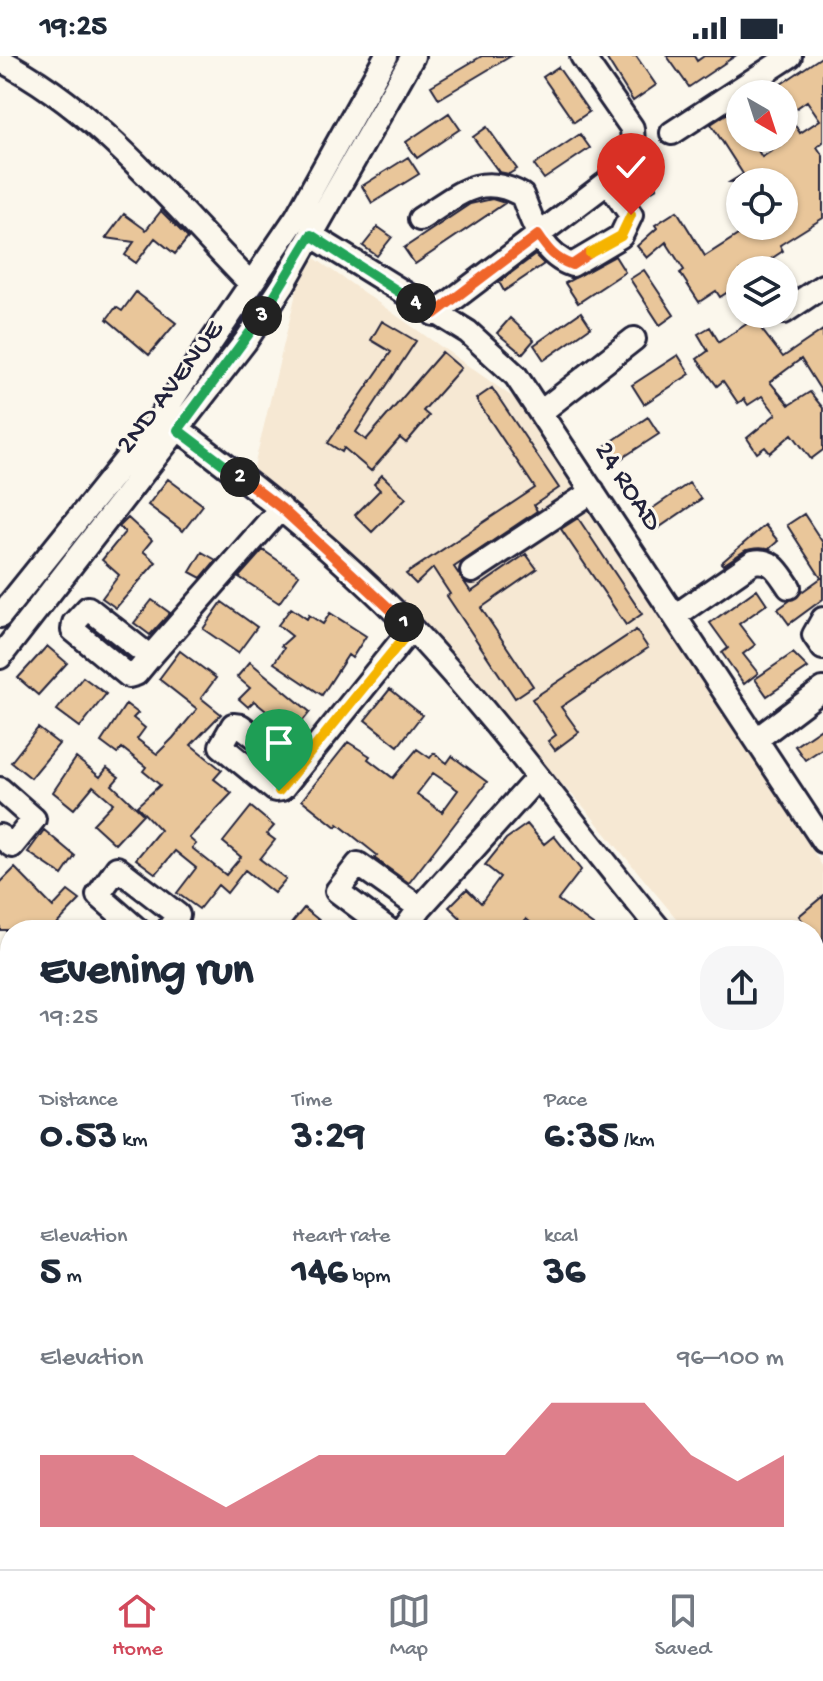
<!DOCTYPE html>
<html lang="en">
<head>
<meta charset="utf-8">
<style>
	body { margin:0; font-family:"Gochi Hand",sans-serif; background:#f6f6f7; color:#1f2937; height:100vh; display:flex; flex-direction:column; font-size:30px; white-space:nowrap }
	* { box-sizing:border-box; margin:0 }
	p { font-size:26px; color:#747a83 }
	.icon { flex:none; width:44px; height:44px; fill:none; stroke:currentColor; stroke-width:2; stroke-linecap:round; stroke-linejoin:round }
	.map { position:relative; flex:1; overflow:hidden }
	.panel { position:absolute; left:0px; top:864px; width:824px; height:650px; display:flex; flex-direction:column; background:#fff; border-radius:32px 32px 0 0; box-shadow:0 2px 6px #0004 }
	.panel>* { flex:none }
	.needle { width:52px; rotate:141deg }
	.buttons { position:absolute; left:726px; top:24px; display:grid; gap:16px }
	.buttons a { display:grid; place-items:center; width:72px; height:72px; border-radius:50%; background:#fff; box-shadow:0 2px 6px #0004; font-size:40px }
	.pin { position:absolute; display:grid; place-items:center; width:68px; height:68px; color:#fff; margin:-82px -34px; border-radius:50% 50% 50% 0; rotate:-45deg; box-shadow:0 0 8px #0007 }
	.pin .icon { rotate:45deg }
	.km { position:absolute; width:40px; height:40px; margin:-20px; border-radius:50%; background:#222; color:#fff; font-size:22px; line-height:40px; text-align:center }
	.round { display:grid; place-items:center; flex:none; width:84px; height:84px; border-radius:32px; background:#f6f6f7 }
	.headline { display:flex; align-items:center; justify-content:space-between; height:136px; padding:0 40px }
	h1 { font-size:44px; font-weight:700; line-height:60px }
	.figures { display:grid; grid-template-columns:repeat(3,1fr); gap:12px; height:136px; padding:8px 40px }
	.figures div { display:grid; align-content:center }
	.figures b { font-size:40px; font-weight:700 }
	.figures small { font-size:22px; font-weight:400 }
	.figures p { font-size:22px }
	.chart { height:224px; padding:16px 40px }
	.chart p { display:flex; justify-content:space-between }
	.chart svg { width:100%; height:144px; margin-top:8px; fill:#d1495b; opacity:.7 }
	.status { display:flex; justify-content:space-between; align-items:center; height:56px; padding:0 40px; background:#fff; direction:ltr }
	.status svg { height:22px; fill:currentColor }
	.tab-bar { display:flex; justify-content:space-around; align-items:center; height:112px; border-top:2px solid #e0e1e3; background:#fff; font-size:22px; color:#747a83 }
	.tab-bar a { display:grid; justify-items:center; gap:4px }
	.tab-bar .current { color:#d1495b }
	.map>svg:first-child { display:block }
	.built { fill:#f6e8d3 }
	.building { fill:#e9c69a; stroke:#22223b; stroke-width:2; fill-rule:evenodd }
	.lines { fill:none; stroke-linecap:round; stroke-linejoin:round }
	.minor-casing { stroke:#22223b; stroke-width:28 }
	.minor { stroke:#fbf7ec; stroke-width:22 }
	.split-1-casing { stroke:#fff; stroke-width:16 }
	.split-2-casing { stroke:#fff; stroke-width:16 }
	.split-3-casing { stroke:#fff; stroke-width:16 }
	.split-4-casing { stroke:#fff; stroke-width:16 }
	.split-5-casing { stroke:#fff; stroke-width:16 }
	.split-6-casing { stroke:#fff; stroke-width:16 }
	.split-1 { stroke:#f5b400; stroke-width:10 }
	.split-2 { stroke:#f0652b; stroke-width:10 }
	.split-3 { stroke:#22a559; stroke-width:10 }
	.split-4 { stroke:#22a559; stroke-width:10 }
	.split-5 { stroke:#f0652b; stroke-width:10 }
	.split-6 { stroke:#f5b400; stroke-width:10 }
	.labels { text-anchor:middle; dominant-baseline:central; stroke-width:6; stroke-linejoin:round; paint-order:stroke }
	.street-label { font-size:28px; fill:#22223b; stroke:#fbf7ec }
</style>
</head>
<body>
<div class="status"><b>19:25</b><svg viewBox="0 0 49 12"><path d="M0 12V9h3v3zM5 12V6h3v6zM10 12V3h3v9zM15 12V0h3v12zM26 1h20v11H26zM47 4h2v5h-2z"/></svg></div>
<div class="map">
<svg width="823" height="1513" viewBox="0 0 823 1513">
	<rect width="100%" height="100%" fill="#fbf7ec"/>
	<filter id="ink" filterUnits="userSpaceOnUse"><feTurbulence type="fractalNoise" baseFrequency=".0125" numOctaves="2"/><feDisplacementMap in="SourceGraphic" scale="16" xChannelSelector="R" yChannelSelector="G"/><feConvolveMatrix kernelMatrix="1 2 1 2 8 2 1 2 1" color-interpolation-filters="sRGB"/></filter>
	<g filter="url(#ink)">
		<path class="built" d="M 306,196 L 531,354 L 823,811 L 823,926 L 814,933 L 814,874 L 686,874 L 582,749 L 356,514 L 253,415 Z"/>
		<path class="building" d="M 482,0 L 511,0 L 439,43 L 431,30 Z
			M 605,0 L 636,0 L 656,29 L 633,45 Z
			M 667,0 L 694,0 L 697,5 L 704,0 L 735,0 L 689,31 Z
			M 823,0 L 823,86 L 817,91 L 823,100 L 823,162 L 780,189 L 783,195 L 754,214 L 740,214 L 740,228 L 720,241 L 716,235 L 699,246 L 680,217 L 684,214 L 666,186 L 647,202 L 637,190 L 657,172 L 655,169 L 677,155 L 705,200 L 752,170 L 784,170 L 784,126 L 730,126 L 743,118 L 711,68 L 728,57 L 730,61 L 740,55 L 740,82 L 750,82 L 762,101 L 784,87 L 784,38 L 766,38 ZM 807,45 L 820,64 L 800,77 L 788,58 Z
			M 558,11 L 589,56 L 574,66 L 543,21 Z
			M 449,57 L 460,73 L 417,102 L 406,86 Z
			M 487,71 L 517,113 L 509,118 L 499,116 L 473,81 Z
			M 580,78 L 590,92 L 544,123 L 534,109 Z
			M 408,101 L 419,118 L 372,147 L 362,130 Z
			M 640,104 L 657,132 L 637,144 L 625,126 Z
			M 492,143 L 505,147 L 415,208 L 404,192 L 470,148 Z
			M 161,155 L 188,182 L 175,198 L 155,182 L 136,207 L 125,199 L 134,186 L 106,182 L 124,158 L 146,174 Z
			M 378,171 L 392,181 L 377,200 L 363,190 Z
			M 535,199 L 544,208 L 504,235 L 499,226 Z
			M 615,200 L 625,216 L 578,247 L 565,227 Z
			M 644,214 L 674,259 L 660,269 L 630,223 Z
			M 136,236 L 176,267 L 149,299 L 107,263 L 116,251 L 122,255 Z
			M 581,256 L 591,271 L 544,304 L 534,289 Z
			M 762,258 L 770,270 L 762,274 L 783,301 L 823,274 L 823,338 L 801,303 L 770,326 L 789,349 L 810,336 L 823,352 L 823,394 L 811,403 L 792,378 L 770,397 L 765,391 L 757,397 L 747,382 L 776,358 L 762,340 L 748,349 L 744,343 L 738,347 L 723,325 L 717,330 L 697,303 L 708,295 L 698,278 L 710,271 L 719,286 Z
			M 510,262 L 534,284 L 522,298 L 497,277 Z
			M 382,265 L 416,285 L 356,376 L 366,384 L 442,296 L 461,312 L 423,355 L 429,360 L 406,387 L 400,382 L 371,415 L 344,392 L 342,396 L 328,387 L 391,296 L 371,284 Z
			M 678,299 L 690,318 L 644,348 L 632,329 Z
			M 492,332 L 559,432 L 534,449 L 537,455 L 454,511 L 471,536 L 526,498 L 537,513 L 481,552 L 533,630 L 515,642 L 447,540 L 450,538 L 433,512 L 416,528 L 406,518 L 535,432 L 476,343 Z
			M 648,361 L 659,378 L 613,408 L 602,392 Z
			M 382,419 L 406,442 L 372,476 L 355,459 L 380,434 L 374,428 Z
			M 168,423 L 203,449 L 183,475 L 148,449 Z
			M 689,427 L 701,443 L 654,475 L 643,459 Z
			M 804,458 L 823,487 L 823,543 L 789,568 L 778,553 L 821,522 L 787,469 Z
			M 128,462 L 152,484 L 143,495 L 156,506 L 116,552 L 102,542 L 119,519 L 102,504 L 125,476 L 119,471 Z
			M 578,462 L 642,558 L 626,569 L 561,473 Z
			M 765,469 L 778,485 L 769,493 L 746,494 L 723,509 L 721,507 Z
			M 263,494 L 299,519 L 279,547 L 239,521 Z
			M 202,496 L 216,504 L 201,522 L 190,516 Z
			M 757,533 L 767,548 L 739,568 L 755,589 L 743,598 L 758,617 L 744,628 L 722,597 L 728,592 L 710,567 Z
			M 152,544 L 170,557 L 150,579 L 134,567 Z
			M 222,546 L 257,571 L 238,597 L 203,573 Z
			M 291,552 L 307,563 L 309,559 L 323,568 L 330,557 L 366,580 L 352,602 L 348,599 L 322,639 L 274,607 L 284,592 L 281,590 L 292,580 L 278,569 Z
			M 636,574 L 648,592 L 561,651 L 579,676 L 555,694 L 548,685 L 556,679 L 532,643 Z
			M 47,590 L 67,607 L 38,639 L 18,622 Z
			M 180,595 L 216,622 L 201,642 L 221,658 L 191,689 L 222,714 L 214,723 L 232,737 L 189,782 L 196,788 L 192,792 L 226,819 L 241,801 L 223,786 L 251,751 L 274,770 L 267,778 L 275,784 L 260,803 L 286,823 L 274,837 L 245,814 L 227,837 L 218,829 L 199,853 L 177,837 L 196,812 L 175,795 L 156,818 L 136,803 L 160,774 L 137,750 L 160,729 L 143,715 L 146,711 L 122,692 L 117,698 L 101,686 L 126,648 L 138,657 L 133,662 L 145,672 L 137,683 L 157,698 L 173,682 L 197,653 L 159,623 Z
			M 793,597 L 808,612 L 767,640 L 755,623 Z
			M 250,606 L 310,656 L 293,677 L 254,645 L 248,651 L 239,643 L 250,632 L 237,621 Z
			M 83,621 L 106,638 L 80,671 L 57,654 Z
			M 390,633 L 422,659 L 398,690 L 365,664 Z
			M 823,671 L 823,692 L 805,704 L 795,690 Z
			M 38,672 L 59,688 L 31,722 L 11,706 Z
			M 348,686 L 370,700 L 368,703 L 393,722 L 417,693 L 430,702 L 434,697 L 447,707 L 452,700 L 487,726 L 409,827 L 374,802 L 377,799 L 338,768 L 336,771 L 302,744 ZM 433,717 L 458,734 L 442,756 L 417,738 Z
			M 76,702 L 100,721 L 107,712 L 119,721 L 112,729 L 143,758 L 115,788 L 93,768 L 113,747 L 93,730 L 74,753 L 53,736 Z
			M 527,768 L 544,788 L 554,780 L 581,814 L 558,844 L 600,874 L 556,874 L 548,868 L 540,874 L 526,863 L 518,874 L 473,874 L 449,851 L 467,833 L 481,847 L 500,821 L 485,809 L 506,783 Z
			M 44,774 L 75,800 L 62,819 L 28,796 Z
			M 15,812 L 53,851 L 68,835 L 80,844 L 51,874 L 0,874 L 0,827 Z
			M 823,840 L 823,892 L 814,874 L 809,874 L 799,860 Z
			M 304,852 L 331,874 L 286,874 Z"/>
		<g class="lines">
			<defs>
				<path id="minor" d="M 582,0 L 632,72 L 633,88 L 608,126
					M 0,4 C 99,54 174,150 251,228
					M 672,77 L 790,0
					M 420,163 C 457,140 479,115 522,139 C 534,168 541,198 572,209 L 621,180 L 631,159 L 608,126 L 434,258
					M 311,179 L 468,276 L 516,320 L 823,785
					M 784,256 L 823,230
					M 541,356 L 634,283
					M 161,360 C 248,425 336,494 412,573 C 501,667 577,774 660,874
					M 472,515 L 593,435
					M 88,552 L 150,601 L 136,618 L 129,620 L 73,574 L 74,567 Z
					M 0,560 L 161,360 L 296,162 L 386,0
					M 675,560 L 753,506 C 773,502 779,517 789,531
					M 823,563 L 814,579 L 823,592
					M 0,601 L 245,286 L 283,229 L 413,0
					M 150,601 L 281,452
					M 233,669 L 241,670 L 298,713 L 282,733 L 275,734 L 221,690 Z
					M 757,683 L 823,633
					M 298,713 L 411,573
					M 0,733 L 34,763 L 12,790 L 0,780
					M 420,852 L 538,721
					M 138,874 L 98,839 L 117,812 L 178,859 L 168,874
					M 389,874 L 337,835 L 358,808 L 420,852 L 404,874
					M 0,1055 L 10,1063
					M 814,1058 L 823,1067
					M 0,1096 L 10,1082
					M 814,1248 L 823,1230
					M 0,1270 L 10,1266
					M 0,1294 L 10,1301
					M 814,1430 L 821,1439 L 814,1454"/>
			</defs>
			<use href="#minor" class="minor-casing"/>
			<use href="#minor" class="minor"/>
		</g>
	</g>
	<g class="lines" filter="url(#ink)">
		<defs>
			<path id="split-1" d="M 279,735 L 411,573 L 404,566"/>
			<path id="split-2" d="M 240,421 L 281,452 L 404,566"/>
			<path id="split-3" d="M 240,421 L 178,374 L 262,260"/>
			<path id="split-4" d="M 262,260 L 311,179 L 416,247"/>
			<path id="split-5" d="M 416,247 L 434,258 L 538,179 C 548,194 555,203 572,209 L 590,197"/>
			<path id="split-6" d="M 590,197 L 621,180 L 631,159"/>
		</defs>
		<use href="#split-1" class="split-1-casing"/>
		<use href="#split-2" class="split-2-casing"/>
		<use href="#split-3" class="split-3-casing"/>
		<use href="#split-4" class="split-4-casing"/>
		<use href="#split-5" class="split-5-casing"/>
		<use href="#split-6" class="split-6-casing"/>
		<use href="#split-1" class="split-1"/>
		<use href="#split-2" class="split-2"/>
		<use href="#split-3" class="split-3"/>
		<use href="#split-4" class="split-4"/>
		<use href="#split-5" class="split-5"/>
		<use href="#split-6" class="split-6"/>
	</g>
	<g class="labels">
		<g class="street-label">
			<text transform="translate(171 332) rotate(-53)">2ND AVENUE</text>
			<text transform="translate(627 431) rotate(57)">24 ROAD</text>
		</g>
	</g>
</svg>
<div class="buttons">
<a><svg class="needle" viewBox="-14 -14 28 28"><path d="M0-13l5 13h-10z" fill="#e53935"/><path d="M0 13l5-13h-10z" fill="#747a83"/></svg></a>
<a><svg class="icon" aria-label="locate" viewBox="0 0 24 24"><circle cx="12" cy="12" r="6"/><path d="M12 2v4M12 18v4M2 12h4M18 12h4"/></svg></a>
<a><svg class="icon" aria-label="layers" viewBox="0 0 24 24"><path d="M12 4l9 5-9 5-9-5zM3 14l9 5 9-5"/></svg></a>
</div>
<div class="pin" style="left:279px;top:735px;background:#1e9e55"><svg class="icon" aria-label="arrive" viewBox="0 0 24 24"><path d="M6 21V4h12l-3 4 3 4H6"/></svg></div>
<div class="pin" style="left:631px;top:159px;background:#d93025"><svg class="icon" aria-label="check" viewBox="0 0 24 24"><path d="M5 12l5 5 9-10"/></svg></div>
<b class="km" style="left:404px;top:566px">1</b>
<b class="km" style="left:240px;top:421px">2</b>
<b class="km" style="left:262px;top:260px">3</b>
<b class="km" style="left:416px;top:247px">4</b>
<section class="panel">
<div class="headline"><div><h1>Evening run</h1><p>19:25</p></div><a class="round"><svg class="icon" aria-label="share" viewBox="0 0 24 24"><path d="M12 15V3M7 8l5-5 5 5M5 13v7h14v-7"/></svg></a></div>
<div class="figures">
<div><p>Distance</p><b>0.53<small> km</small></b></div>
<div><p>Time</p><b>3:29</b></div>
<div><p>Pace</p><b>6:35<small> /km</small></b></div>
</div>
<div class="figures">
<div><p>Elevation</p><b>5<small> m</small></b></div>
<div><p>Heart rate</p><b>146<small> bpm</small></b></div>
<div><p>kcal</p><b>36</b></div>
</div>
<div class="chart"><p><span>Elevation</span>96–100 m</p>
<svg viewBox="0 0 160 44" preserveAspectRatio="none"><path d="M0 44V22L10 22L20 22L30 30L40 38L50 30L60 22L70 22L80 22L90 22L100 22L110 6L120 6L130 6L140 22L150 30L160 22V44z"/></svg>
</div>
</section>
</div>
<nav class="tab-bar">
<a class="current"><svg class="icon" aria-label="home" viewBox="0 0 24 24"><path d="M3 11l9-7 9 7M6 9v11h12V9"/></svg>Home</a>
<a><svg class="icon" aria-label="map" viewBox="0 0 24 24"><path d="M3 6l6-2 6 2 6-2v14l-6 2-6-2-6 2zM9 4v14M15 6v14"/></svg>Map</a>
<a><svg class="icon" aria-label="saved" viewBox="0 0 24 24"><path d="M7 4h10v16l-5-4-5 4z"/></svg>Saved</a>
</nav>
</body>
</html>
